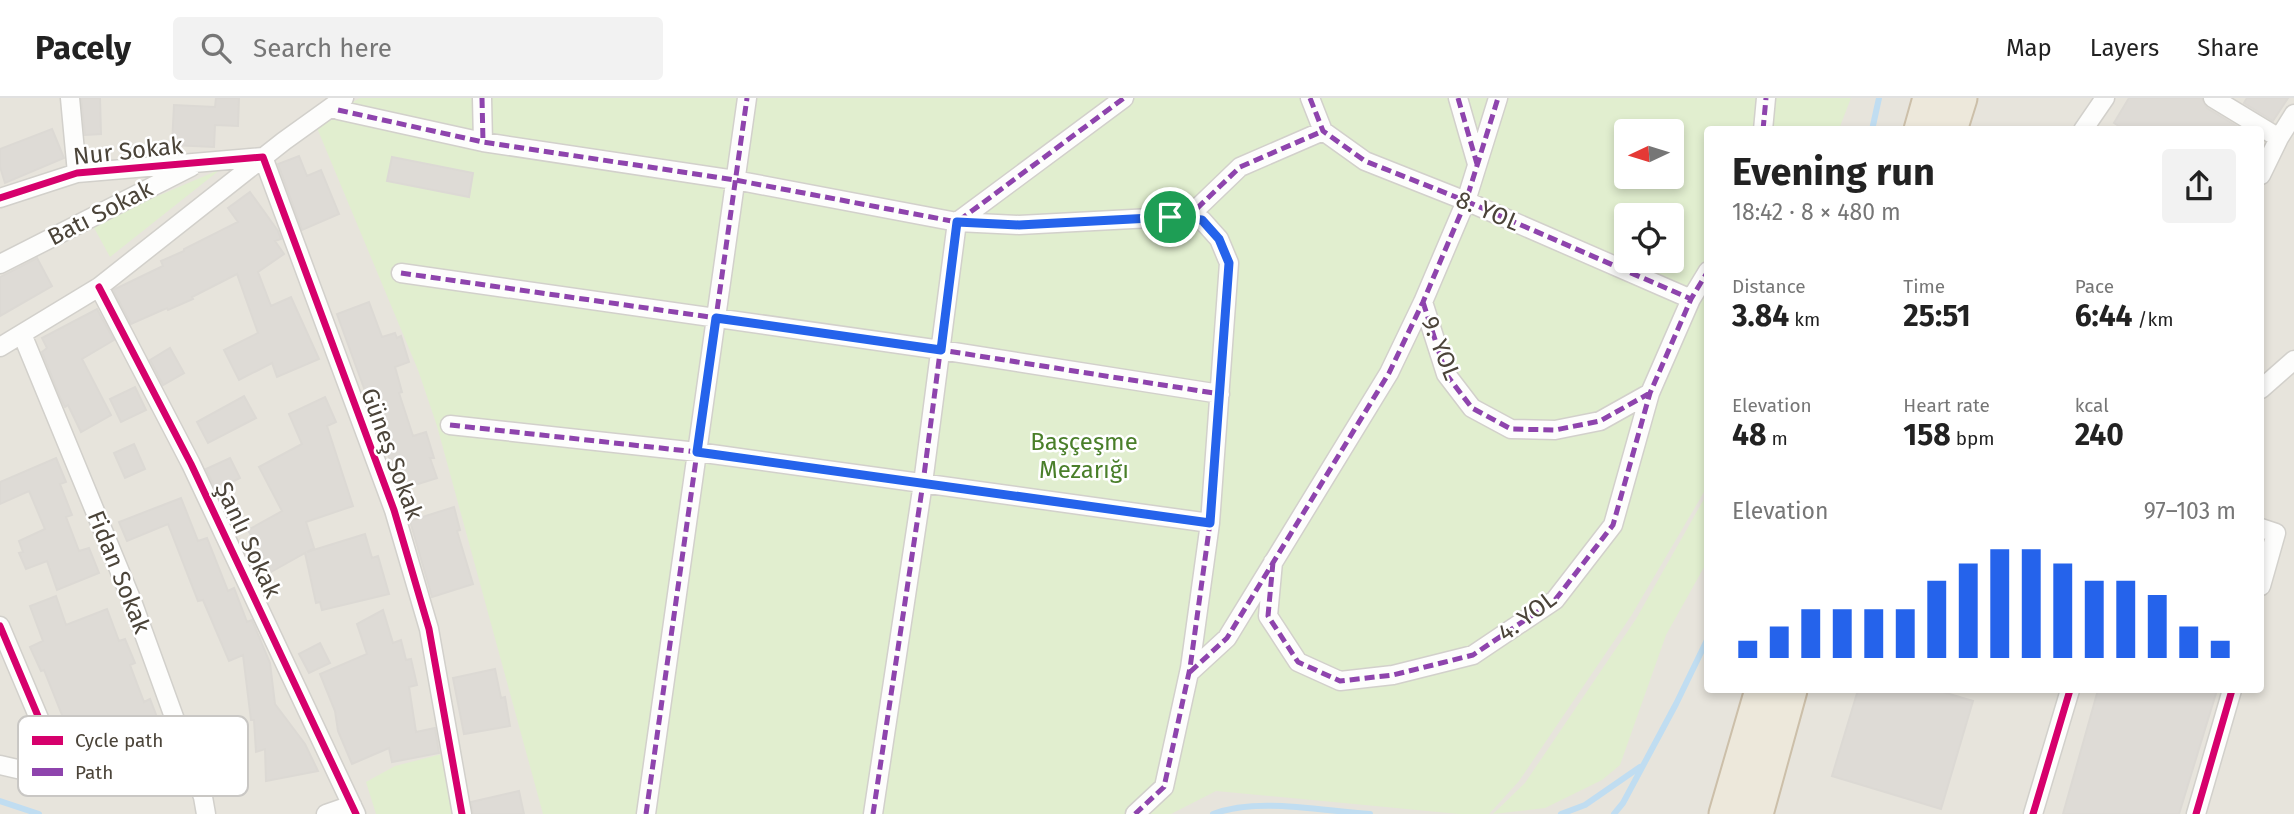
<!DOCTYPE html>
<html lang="en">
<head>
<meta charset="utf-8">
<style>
	body { margin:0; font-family:"Fira Sans",sans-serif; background:#f2f2f2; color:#222; height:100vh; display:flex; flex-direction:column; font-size:26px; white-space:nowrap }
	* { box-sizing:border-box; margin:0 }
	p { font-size:23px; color:#767676 }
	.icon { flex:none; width:38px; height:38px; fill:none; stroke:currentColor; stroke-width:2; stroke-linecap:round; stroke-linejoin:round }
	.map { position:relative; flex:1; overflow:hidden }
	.side { position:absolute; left:1704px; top:28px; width:560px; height:567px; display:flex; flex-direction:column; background:#fff; border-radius:7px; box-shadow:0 4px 10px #0003 }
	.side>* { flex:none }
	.needle { width:46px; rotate:266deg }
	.fabs { position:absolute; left:1614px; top:21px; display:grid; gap:14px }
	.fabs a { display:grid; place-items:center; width:70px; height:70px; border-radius:7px; background:#fff; box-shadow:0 4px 10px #0003; font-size:35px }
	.pin { position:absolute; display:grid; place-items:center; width:60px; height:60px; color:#fff; margin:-30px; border:4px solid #fff; border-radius:50%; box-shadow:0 2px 7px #0007 }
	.round { display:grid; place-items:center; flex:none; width:74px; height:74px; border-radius:7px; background:#f2f2f2 }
	.headline { display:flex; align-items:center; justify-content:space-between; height:119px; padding:0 28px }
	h1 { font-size:38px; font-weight:700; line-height:52px }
	.stats { display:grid; grid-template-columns:repeat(3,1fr); gap:10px; height:119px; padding:7px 28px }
	.stats div { display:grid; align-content:center }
	.stats b { font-size:30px; font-weight:700 }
	.stats small { font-size:19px; font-weight:400 }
	.stats p { font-size:19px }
	.chart { height:196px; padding:14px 28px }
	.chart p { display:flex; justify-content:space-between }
	.chart svg { width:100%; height:126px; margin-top:7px; stroke:#2563eb; stroke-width:6 }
	header { display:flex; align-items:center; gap:42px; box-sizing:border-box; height:98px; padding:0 35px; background:#fff; border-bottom:2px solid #e0e0e0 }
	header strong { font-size:33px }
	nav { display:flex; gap:38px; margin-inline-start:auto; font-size:24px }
	.search { width:490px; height:63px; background:#f2f2f2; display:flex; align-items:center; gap:18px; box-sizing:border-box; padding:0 24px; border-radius:7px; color:#767676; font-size:26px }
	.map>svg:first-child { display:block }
	.residential { fill:#e7e4dc; fill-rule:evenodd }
	.green { fill:#e1eecf; fill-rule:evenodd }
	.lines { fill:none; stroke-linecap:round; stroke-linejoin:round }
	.stream { stroke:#c0ddf1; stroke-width:6 }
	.building { fill:#dedbd6; stroke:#dcd9d4; stroke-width:2 }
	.street-casing { stroke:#d2d0cb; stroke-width:21 }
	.highway-casing { stroke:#ccbfa9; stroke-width:37 }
	.street { stroke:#fdfdfc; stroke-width:18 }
	.highway { stroke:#ede8db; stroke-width:33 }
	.quiet { stroke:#8e44ad; stroke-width:5; stroke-dasharray:10 5; stroke-linecap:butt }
	.cycleway-casing { stroke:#fff; stroke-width:11 }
	.cycleway { stroke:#d6006c; stroke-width:7 }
	.route-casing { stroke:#fff; stroke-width:14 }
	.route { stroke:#2563eb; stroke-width:9 }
	.labels { text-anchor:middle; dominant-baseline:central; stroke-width:5; stroke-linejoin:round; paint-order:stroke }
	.street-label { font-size:24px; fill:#4b4439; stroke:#fff }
	.park-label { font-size:24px; fill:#4a7f2a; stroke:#fff }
	.key { fill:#fff; stroke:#c9c7c4; stroke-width:2 }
	.key-label { font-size:19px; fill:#4b4439 }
</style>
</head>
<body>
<header>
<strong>Pacely</strong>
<div class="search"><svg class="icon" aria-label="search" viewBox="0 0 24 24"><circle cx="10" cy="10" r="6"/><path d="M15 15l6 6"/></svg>Search here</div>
<nav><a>Map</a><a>Layers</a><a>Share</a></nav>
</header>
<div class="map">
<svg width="2294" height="716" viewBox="0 0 2294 716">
	<rect width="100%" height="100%" fill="#f4f2ee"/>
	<path class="residential" d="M 0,0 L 2294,0 L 2294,716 L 0,716 ZM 1708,32 L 2261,32 L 2261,592 L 1708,592 ZM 1626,33 L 1671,33 L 1671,79 L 1626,79 ZM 1626,117 L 1671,117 L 1671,163 L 1626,163 Z"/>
	<path class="green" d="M 360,0 L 1851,0 L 1839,31 L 1708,32 L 1708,374 L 1704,394 L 1631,518 L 1519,683 L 1489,716 L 1459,716 L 1216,693 L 1171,716 L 543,716 L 437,328 L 418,272 L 317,30 L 338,12 ZM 1626,33 L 1671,33 L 1671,79 L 1626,79 ZM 1626,117 L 1671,117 L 1671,163 L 1626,163 Z
		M 221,71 L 110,159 L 92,126 Z
		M 1708,394 L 1708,462 L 1666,537 L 1620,667 L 1602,682 L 1545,710 L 1493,716 L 1525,685 L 1636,521 Z
		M 442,656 L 455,716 L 376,716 L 366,684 L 395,668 Z"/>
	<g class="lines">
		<path class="stream" d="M 1872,32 L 1879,0
			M 0,703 L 39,716
			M 1213,716 C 1258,699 1322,713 1370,716
			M 1561,716 L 1585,707 L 1640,669
			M 1614,716 L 1623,705 L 1676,606 L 1708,540"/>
	</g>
	<path class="building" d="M 81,0 L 100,0 L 101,36 L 85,37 Z
		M 216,0 L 239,0 L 238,28 L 215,27 L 214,49 L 172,47 L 174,7 L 215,9 Z
		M 2129,0 L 2202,0 L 2207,10 L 2243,32 L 2125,32 L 2114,25 Z
		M 2247,0 L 2288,0 L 2273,23 L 2244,5 Z
		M 52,31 L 64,60 L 5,85 L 0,69 L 0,51 Z
		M 299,58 L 307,78 L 321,72 L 339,116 L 302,132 L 278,66 Z
		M 392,59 L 473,75 L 469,99 L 387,83 Z
		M 250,94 L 278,133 L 281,141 L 275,143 L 284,156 L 258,174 L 271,208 L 291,199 L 319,261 L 277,279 L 272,265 L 239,282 L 224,252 L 258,235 L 237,176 L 192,199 L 193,201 L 168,212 L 167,210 L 131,226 L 113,192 L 163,168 L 161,163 L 184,153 L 184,151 L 238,124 L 228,110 Z
		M 37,160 L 52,188 L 0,218 L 0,179 Z
		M 369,204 L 382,239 L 395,235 L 397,240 L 401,238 L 409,264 L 395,269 L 402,294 L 399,295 L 413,338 L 426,334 L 434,360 L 430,360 L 437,380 L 399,392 L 388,356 L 337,216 Z
		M 97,211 L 114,242 L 82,261 L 111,317 L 81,334 L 68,307 L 65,309 L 60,299 L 42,254 L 47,250 L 42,240 Z
		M 170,250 L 184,275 L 163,287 L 150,262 Z
		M 135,289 L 146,312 L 121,324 L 110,301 Z
		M 244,298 L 256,320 L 208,345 L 197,324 Z
		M 325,299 L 336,324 L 327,328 L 353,408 L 306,424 L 314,450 L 307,454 L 365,436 L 372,460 L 378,458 L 389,496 L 322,512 L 320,504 L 316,505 L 305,455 L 271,474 L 248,432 L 282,413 L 259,369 L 302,346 L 289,316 Z
		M 134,346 L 145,371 L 125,380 L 114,355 Z
		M 56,360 L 66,384 L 60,386 L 72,417 L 66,419 L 79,453 L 89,450 L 99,475 L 57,492 L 47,463 L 26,471 L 19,455 L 23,454 L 19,443 L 45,431 L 29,393 L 0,406 L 0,384 Z
		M 230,360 L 240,380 L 216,392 L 206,371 Z
		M 181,400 L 198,443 L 207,440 L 228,493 L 234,490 L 247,524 L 252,522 L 270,565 L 275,606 L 305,646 L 318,673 L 266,683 L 265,651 L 256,654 L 254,622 L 251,622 L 243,557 L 229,563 L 203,502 L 198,503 L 168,426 L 127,443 L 119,424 Z
		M 454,409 L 460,432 L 457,433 L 473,486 L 432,499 L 410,423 Z
		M 56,498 L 66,527 L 107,511 L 119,543 L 125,541 L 135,565 L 130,567 L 144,604 L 150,601 L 158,622 L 131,632 L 132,636 L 84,657 L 71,625 L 66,627 L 44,572 L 41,573 L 30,549 L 43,543 L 30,508 Z
		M 383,512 L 393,545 L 401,542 L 406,562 L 411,561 L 417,587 L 409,589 L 416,634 L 435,630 L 439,655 L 392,664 L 389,650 L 352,666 L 338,633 L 335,613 L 320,576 L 367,556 L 357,526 Z
		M 320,545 L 330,565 L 309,575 L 299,556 Z
		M 495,571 L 501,600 L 505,599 L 510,628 L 464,636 L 453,580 Z
		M 1858,592 L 1936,592 L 1973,603 L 1941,711 L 1832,678 Z
		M 2098,592 L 2217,592 L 2179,716 L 2063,716 Z
		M 519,693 L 524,716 L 473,716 L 471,704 Z"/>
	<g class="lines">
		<defs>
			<path id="street" d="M 70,0 L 77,75
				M 482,0 L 483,44
				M 1310,0 L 1323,33 L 1365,63 L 1466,103 L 1691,201
				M 1458,0 L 1477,66
				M 2213,0 L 2279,40
				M 338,12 L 483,44 L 735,82 L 957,124 L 1019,127 L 1170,119 L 1202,122 L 1219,141 L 1229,165 L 1210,425 L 1190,570 L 1164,689 L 1135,716
				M 1763,32 L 1766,0
				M 2083,32 L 2105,0
				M 2261,77 L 2279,40 L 2294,16
				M 0,100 L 77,75 L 263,59 L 394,412 L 429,531 L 462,716
				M 1186,121 L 1240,69 L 1323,33
				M 0,166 L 191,69
				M 401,175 L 941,252 L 1220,296
				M 99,189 L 191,366 L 356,716
				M 1423,204 L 1446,276 L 1472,310 L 1511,331 L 1555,332 L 1600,323 L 1650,295
				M 22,236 L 132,503 L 203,699 L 206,716
				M 0,249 L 99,189 L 284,43 L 344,0
				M 2261,291 L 2294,262
				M 450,327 L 697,354 L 1210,425
				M 2261,430 L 2276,435 L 2261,488
				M 1273,464 L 1268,518 L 1298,564 L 1340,583 L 1393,577 L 1473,557 L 1555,502 L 1613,427 L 1650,295 L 1691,201 L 1708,173
				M 0,528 L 65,682
				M 1190,574 L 1227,540 L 1389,275 L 1423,204 L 1466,103 L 1498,0
				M 0,667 L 65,682
				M 326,716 L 352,707
				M 646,716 L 747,0
				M 873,716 L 923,385 L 957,124 L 1124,0
				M 2033,716 L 2070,592
				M 2196,716 L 2232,592"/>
			<path id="highway" d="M 1921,32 L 1930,0
				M 1950,32 L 1960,0
				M 1726,716 L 1762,592
				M 1756,716 L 1790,592"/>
		</defs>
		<use href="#street" class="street-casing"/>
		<use href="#highway" class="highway-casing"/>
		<use href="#street" class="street"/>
		<use href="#highway" class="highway"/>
		<path class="quiet" d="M 482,0 L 483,44
			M 1310,0 L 1323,33 L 1365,63 L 1466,103 L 1691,201
			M 1458,0 L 1477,66
			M 338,12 L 483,44 L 735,82 L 957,124 L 1019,127 L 1170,119 L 1202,122 L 1219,141 L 1229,165 L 1210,425 L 1190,570 L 1164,689 L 1135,716
			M 1763,32 L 1766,0
			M 1186,121 L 1240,69 L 1323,33
			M 401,175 L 941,252 L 1220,296
			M 1423,204 L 1446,276 L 1472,310 L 1511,331 L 1555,332 L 1600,323 L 1650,295
			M 450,327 L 697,354 L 1210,425
			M 1273,464 L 1268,518 L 1298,564 L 1340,583 L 1393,577 L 1473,557 L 1555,502 L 1613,427 L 1650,295 L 1691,201 L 1708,173
			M 1190,574 L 1227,540 L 1389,275 L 1423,204 L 1466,103 L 1498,0
			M 646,716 L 747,0
			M 873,716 L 923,385 L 957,124 L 1124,0"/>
		<defs>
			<path id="cycleway" d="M 0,100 L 77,75 L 263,59 L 394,412 L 429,531 L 462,716
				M 99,189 L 191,366 L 356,716
				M 0,528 L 65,682
				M 2033,716 L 2070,592
				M 2196,716 L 2232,592"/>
		</defs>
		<use href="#cycleway" class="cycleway-casing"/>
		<use href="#cycleway" class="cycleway"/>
	</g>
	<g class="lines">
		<defs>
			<path id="route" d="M 1170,119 L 1202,122 L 1219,141 L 1229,165 L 1210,425 L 697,354 L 716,220 L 941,252 L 957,124 L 1019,127 Z"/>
		</defs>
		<use href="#route" class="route-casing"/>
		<use href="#route" class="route"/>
	</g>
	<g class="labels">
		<g class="street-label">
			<text transform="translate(128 53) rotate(-6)">Nur Sokak</text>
			<text transform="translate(1488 113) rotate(23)">8. YOL</text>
			<text transform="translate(100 115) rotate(-27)">Batı Sokak</text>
			<text transform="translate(1441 250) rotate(68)">9. YOL</text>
			<text transform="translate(392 356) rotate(70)">Güneş Sokak</text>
			<text transform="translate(248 442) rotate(65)">Şanlı Sokak</text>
			<text transform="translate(119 474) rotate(68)">Fidan Sokak</text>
			<text transform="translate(1527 518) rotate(-37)">4. YOL</text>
		</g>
		<g class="park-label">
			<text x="1084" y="344">Başçeşme<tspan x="1084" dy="28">Mezarığı</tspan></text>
		</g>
	</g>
	<rect x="18" y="618" width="230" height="80" rx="10" class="key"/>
	<rect x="32" y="638" width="31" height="9" fill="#d6006c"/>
	<rect x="32" y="670" width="31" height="8" fill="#8e44ad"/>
	<g class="key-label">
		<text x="75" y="649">Cycle path</text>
		<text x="75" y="681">Path</text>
	</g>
</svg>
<div class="fabs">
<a><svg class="needle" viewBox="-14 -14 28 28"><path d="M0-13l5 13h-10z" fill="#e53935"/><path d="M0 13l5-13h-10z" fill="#767676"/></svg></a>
<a><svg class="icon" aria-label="locate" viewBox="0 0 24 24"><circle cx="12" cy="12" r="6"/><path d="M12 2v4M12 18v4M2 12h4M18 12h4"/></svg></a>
</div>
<div class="pin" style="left:1170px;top:119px;background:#1e9e55"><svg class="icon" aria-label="arrive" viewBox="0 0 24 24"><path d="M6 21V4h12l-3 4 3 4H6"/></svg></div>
<section class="side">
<div class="headline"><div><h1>Evening run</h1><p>18:42 · 8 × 480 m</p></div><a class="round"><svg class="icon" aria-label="share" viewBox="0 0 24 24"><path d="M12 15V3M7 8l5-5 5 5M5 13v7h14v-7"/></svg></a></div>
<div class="stats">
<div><p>Distance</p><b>3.84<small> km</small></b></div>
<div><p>Time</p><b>25:51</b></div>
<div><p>Pace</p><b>6:44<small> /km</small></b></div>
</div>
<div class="stats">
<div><p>Elevation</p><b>48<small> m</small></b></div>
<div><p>Heart rate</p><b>158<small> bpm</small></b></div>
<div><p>kcal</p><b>240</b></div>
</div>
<div class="chart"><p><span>Elevation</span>97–103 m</p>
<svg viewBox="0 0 160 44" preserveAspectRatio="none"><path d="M5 44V38M15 44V33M25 44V27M35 44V27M45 44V27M55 44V27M65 44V17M75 44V11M85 44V6M95 44V6M105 44V11M115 44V17M125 44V17M135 44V22M145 44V33M155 44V38"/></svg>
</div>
</section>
</div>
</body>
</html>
